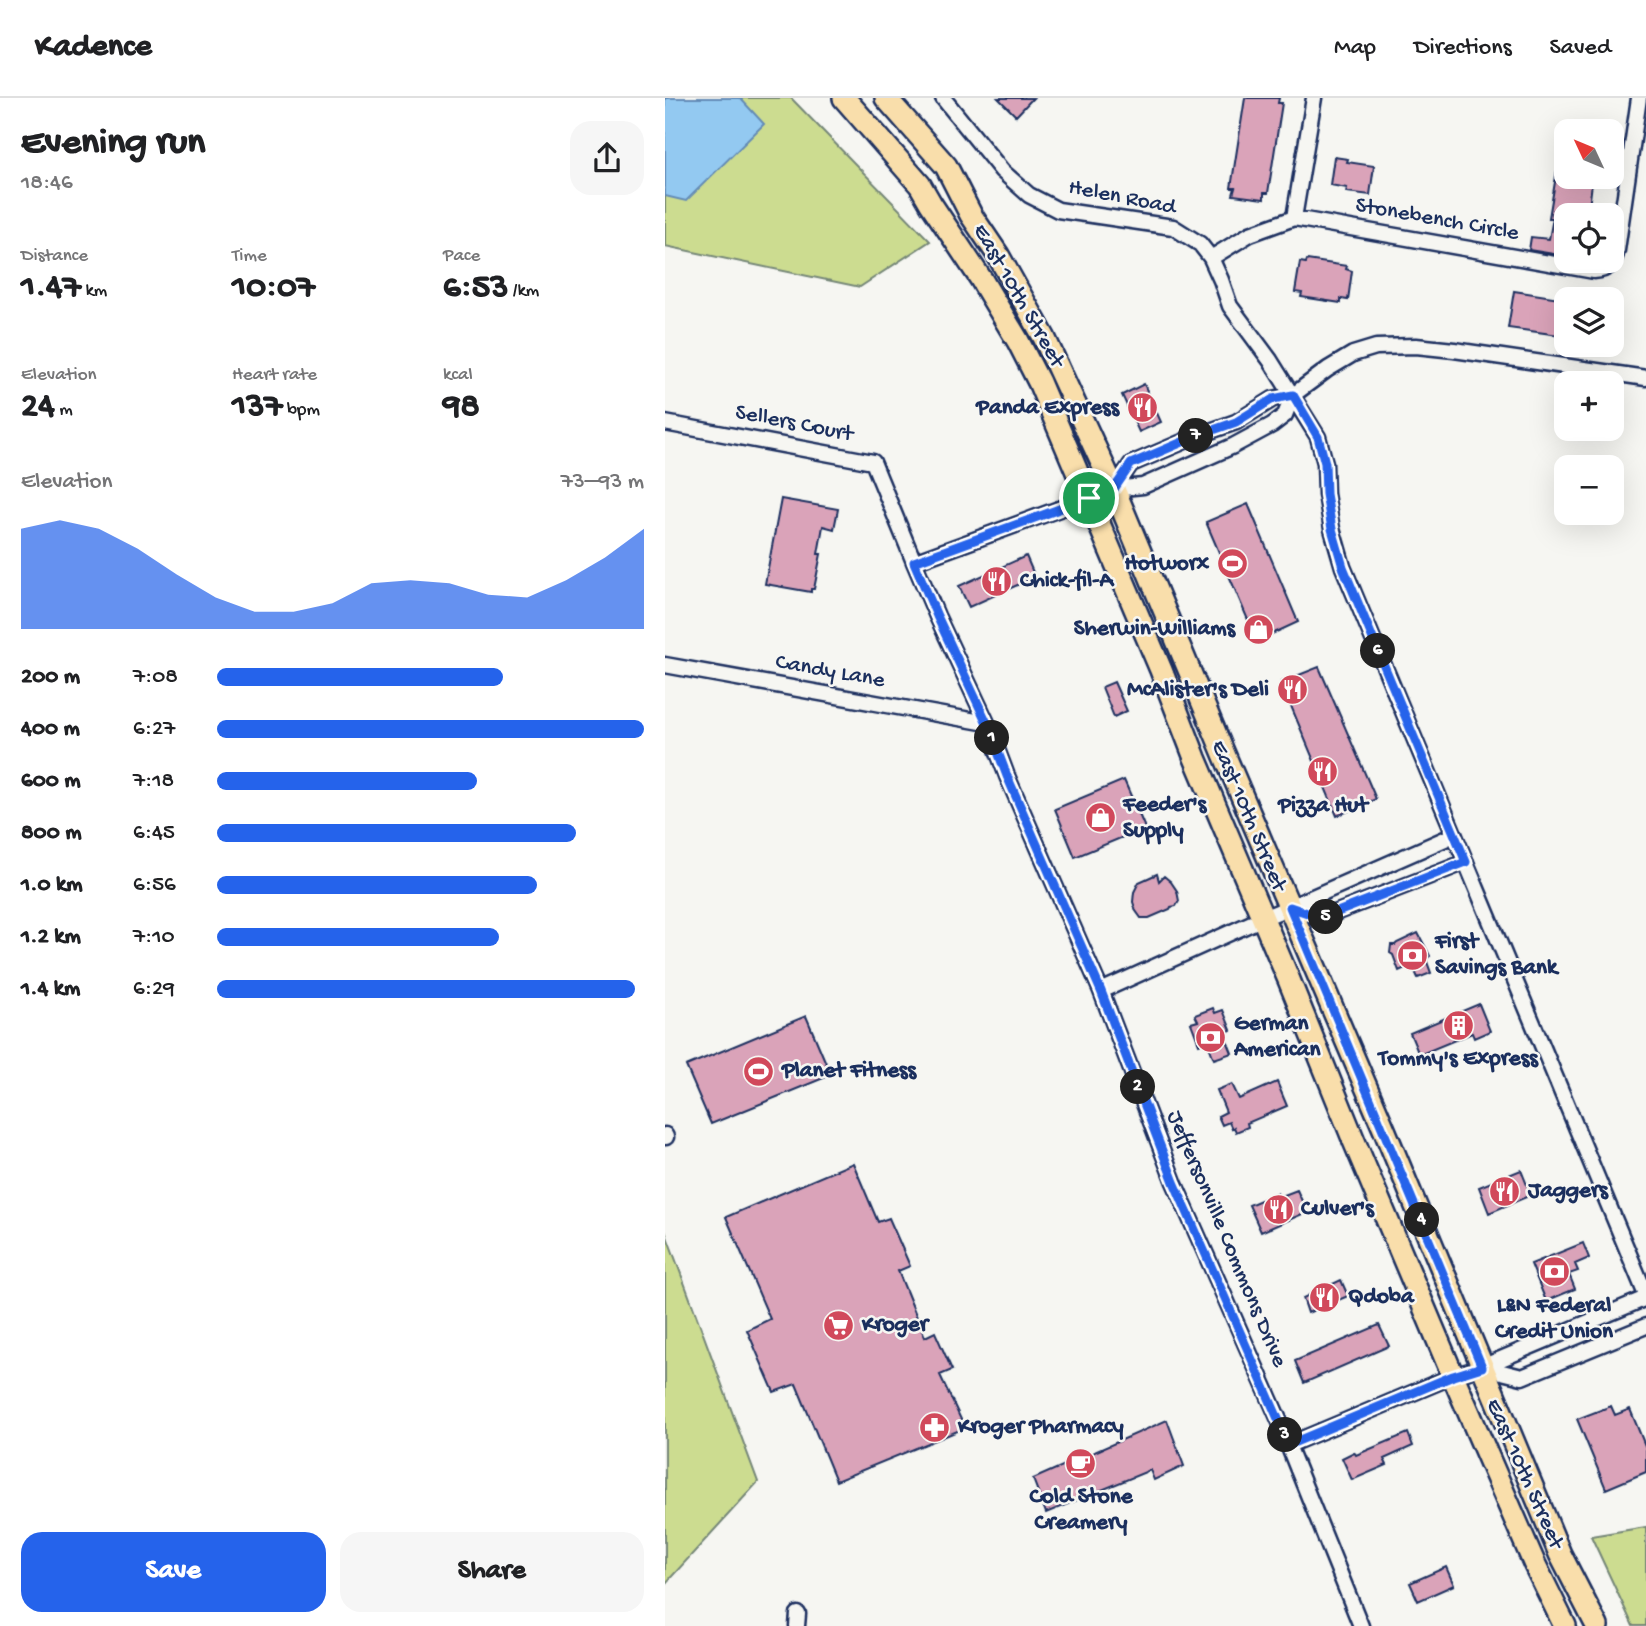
<!DOCTYPE html>
<html lang="en">
<head>
<meta charset="utf-8">
<style>
	body { margin:0; font-family:"Gochi Hand",sans-serif; background:#f6f6f6; color:#202124; height:100vh; display:flex; flex-direction:column; font-size:26px; white-space:nowrap }
	* { box-sizing:border-box; margin:0 }
	p { font-size:23px; color:#757577 }
	.icon { flex:none; width:38px; height:38px; fill:none; stroke:currentColor; stroke-width:2; stroke-linecap:round; stroke-linejoin:round }
	.map { position:relative; flex:1; overflow:hidden }
	.sheet { display:flex; flex-direction:column; background:#fff; width:665px }
	.sheet>* { flex:none }
	.needle { width:46px; rotate:314deg }
	.buttons { position:absolute; left:889px; top:21px; display:grid; gap:14px }
	.buttons a { display:grid; place-items:center; width:70px; height:70px; border-radius:14px; background:#fff; box-shadow:0 7px 28px #0002; font-size:35px }
	.pin { position:absolute; display:grid; place-items:center; width:60px; height:60px; color:#fff; margin:-30px; border:4px solid #fff; border-radius:50%; box-shadow:0 2px 7px #0007 }
	.km { position:absolute; width:35px; height:35px; margin:-18px; border-radius:50%; background:#222; color:#fff; font-size:19px; line-height:35px; text-align:center }
	.round { display:grid; place-items:center; flex:none; width:74px; height:74px; border-radius:21px; background:#f6f6f6 }
	.headline { display:flex; align-items:center; justify-content:space-between; height:119px; padding:0 21px }
	h1 { font-size:38px; font-weight:700; line-height:52px }
	.stats { display:grid; grid-template-columns:repeat(3,1fr); gap:10px; height:119px; padding:7px 21px }
	.stats div { display:grid; align-content:center }
	.stats b { font-size:35px; font-weight:700 }
	.stats small { font-size:19px; font-weight:400 }
	.stats p { font-size:19px }
	.chart { height:196px; padding:14px 21px }
	.chart p { display:flex; justify-content:space-between }
	.chart svg { width:100%; height:126px; margin-top:7px; fill:#2563eb; opacity:.7 }
	.cta { display:flex; gap:14px; margin-top:auto; padding:14px 21px }
	.cta a { flex:1; height:80px; border-radius:21px; background:#2563eb; color:#fff; font-size:28px; font-weight:700; line-height:80px; text-align:center }
	.cta a+a { background:#f6f6f6; color:#202124 }
	ul { padding:0 21px; list-style:none; font-size:23px }
	li { display:grid; grid-template-columns:112px 84px 1fr; align-items:center; height:52px }
	li i { height:18px; border-radius:9px; background:#2563eb }
	header { display:flex; align-items:center; gap:42px; box-sizing:border-box; height:98px; padding:0 35px; background:#fff; border-bottom:2px solid #e0e0e0 }
	header strong { font-size:33px }
	nav { display:flex; gap:38px; margin-inline-start:auto; font-size:24px }
	main { display:flex; flex:1; min-height:0 }
	.map>svg:first-child { display:block }
	.green { fill:#ccdc90; stroke:#748677; stroke-width:2 }
	.water { fill:#93c9f1; stroke:#638bb6; stroke-width:2 }
	.building { fill:#daa3b9; stroke:#1b2f5e; stroke-width:2 }
	.lines { fill:none; stroke-linecap:round; stroke-linejoin:round }
	.street-casing { stroke:#1b2f5e; stroke-width:19 }
	.primary-casing { stroke:#1b2f5e; stroke-width:26 }
	.street { stroke:#f6f6f2; stroke-width:14 }
	.primary { stroke:#f9deab; stroke-width:21 }
	.route-casing { stroke:#fff; stroke-width:14 }
	.route { stroke:#2563eb; stroke-width:9 }
	.labels { text-anchor:middle; dominant-baseline:central; stroke-width:5; stroke-linejoin:round; paint-order:stroke }
	.street-label { font-size:23px; fill:#1b2f5e; stroke:#f6f6f2 }
	.poi-label { font-size:23px; font-weight:bold; fill:#1b2f5e; stroke:#f6f6f2; text-anchor:start }
</style>
</head>
<body>
<header>
<strong>Kadence</strong>
<nav><a>Map</a><a>Directions</a><a>Saved</a></nav>
</header>
<main>
<section class="sheet">
<div class="headline"><div><h1>Evening run</h1><p>18:46</p></div><a class="round"><svg class="icon" aria-label="share" viewBox="0 0 24 24"><path d="M12 15V3M7 8l5-5 5 5M5 13v7h14v-7"/></svg></a></div>
<div class="stats">
<div><p>Distance</p><b>1.47<small> km</small></b></div>
<div><p>Time</p><b>10:07</b></div>
<div><p>Pace</p><b>6:53<small> /km</small></b></div>
</div>
<div class="stats">
<div><p>Elevation</p><b>24<small> m</small></b></div>
<div><p>Heart rate</p><b>137<small> bpm</small></b></div>
<div><p>kcal</p><b>98</b></div>
</div>
<div class="chart"><p><span>Elevation</span>73–93 m</p>
<svg viewBox="0 0 160 44" preserveAspectRatio="none"><path d="M0 44V9L10 6L20 9L30 16L40 25L50 33L60 38L70 38L80 35L90 28L100 27L110 28L120 32L130 33L140 27L150 19L160 9V44z"/></svg>
</div>
<ul>
<li><b>200 m</b>7:08<i style="width:67%"></i></li>
<li><b>400 m</b>6:27<i style="width:100%"></i></li>
<li><b>600 m</b>7:18<i style="width:61%"></i></li>
<li><b>800 m</b>6:45<i style="width:84%"></i></li>
<li><b>1.0 km</b>6:56<i style="width:75%"></i></li>
<li><b>1.2 km</b>7:10<i style="width:66%"></i></li>
<li><b>1.4 km</b>6:29<i style="width:98%"></i></li>
</ul>
<div class="cta"><a>Save</a><a>Share</a></div>
</section>
<div class="map">
<svg width="981" height="1528" viewBox="0 0 981 1528">
	<rect width="100%" height="100%" fill="#f6f6f2"/>
	<filter id="ink" filterUnits="userSpaceOnUse"><feTurbulence type="fractalNoise" baseFrequency=".0143" numOctaves="2"/><feDisplacementMap in="SourceGraphic" scale="14" xChannelSelector="R" yChannelSelector="G"/><feConvolveMatrix kernelMatrix="1 2 1 2 8 2 1 2 1" color-interpolation-filters="sRGB"/></filter>
	<g filter="url(#ink)">
		<path class="green" d="M 0,0 L 126,0 L 265,143 L 195,189 L 0,148 Z
			M 0,1133 L 93,1384 L 0,1486 Z
			M 981,1429 L 981,1528 L 968,1528 L 926,1438 Z"/>
		<path class="water" d="M 0,0 L 75,0 L 99,26 L 21,103 L 0,98 Z"/>
		<path class="building" d="M 333,0 L 368,0 L 351,18 Z
			M 580,0 L 614,0 L 613,5 L 617,5 L 603,95 L 599,95 L 599,101 L 568,97 L 570,90 L 566,90 Z
			M 896,48 L 901,49 L 901,79 L 925,79 L 924,85 L 927,85 L 923,117 L 901,117 L 901,158 L 864,152 L 866,139 L 884,141 L 888,120 L 884,120 Z
			M 669,59 L 683,61 L 682,64 L 709,68 L 705,97 L 681,94 L 682,90 L 665,87 Z
			M 642,162 L 682,168 L 681,171 L 687,173 L 683,202 L 676,201 L 676,205 L 636,199 L 637,195 L 630,194 L 635,164 L 641,165 Z
			M 849,193 L 901,201 L 901,238 L 843,230 Z
			M 479,286 L 496,324 L 474,334 L 457,297 Z
			M 116,401 L 173,411 L 169,431 L 158,428 L 153,456 L 156,456 L 149,491 L 146,491 L 146,494 L 100,486 Z
			M 583,406 L 633,524 L 592,543 L 541,424 Z
			M 361,458 L 370,479 L 304,509 L 294,488 Z
			M 654,569 L 711,701 L 672,718 L 616,584 Z
			M 449,584 L 462,613 L 449,619 L 437,589 Z
			M 459,682 L 480,730 L 410,759 L 390,711 Z
			M 492,776 L 494,783 L 499,778 L 506,784 L 512,793 L 514,803 L 511,808 L 506,809 L 505,811 L 484,820 L 476,820 L 471,813 L 468,804 L 469,794 L 474,784 Z
			M 753,835 L 765,858 L 761,861 L 766,875 L 753,880 L 747,867 L 734,873 L 728,857 L 725,855 L 726,847 L 730,847 L 732,845 Z
			M 814,906 L 825,933 L 809,940 L 807,935 L 754,957 L 745,935 Z
			M 548,910 L 550,915 L 558,912 L 566,932 L 559,935 L 567,955 L 549,961 L 542,943 L 534,946 L 526,925 L 533,923 L 530,917 Z
			M 141,918 L 166,977 L 46,1026 L 21,968 Z
			M 612,984 L 622,1008 L 582,1025 L 583,1029 L 571,1034 L 569,1029 L 567,1031 L 564,1024 L 557,1027 L 553,1018 L 561,1014 L 552,992 L 567,986 L 574,1001 Z
			M 188,1065 L 213,1124 L 224,1120 L 245,1168 L 233,1173 L 260,1239 L 270,1234 L 287,1272 L 275,1277 L 300,1330 L 171,1383 L 131,1286 L 109,1294 L 82,1232 L 105,1221 L 61,1119 Z
			M 856,1072 L 866,1097 L 824,1115 L 814,1089 Z
			M 632,1092 L 642,1114 L 596,1134 L 584,1107 L 612,1095 L 614,1099 Z
			M 918,1145 L 924,1160 L 910,1166 L 913,1173 L 904,1176 L 910,1191 L 881,1203 L 866,1166 Z
			M 676,1182 L 683,1198 L 643,1215 L 638,1200 Z
			M 714,1227 L 724,1248 L 639,1285 L 630,1263 Z
			M 946,1308 L 950,1317 L 965,1311 L 981,1350 L 981,1374 L 941,1391 L 912,1321 Z
			M 502,1322 L 519,1368 L 489,1382 L 485,1372 L 381,1415 L 368,1381 Z
			M 743,1335 L 748,1348 L 719,1361 L 722,1367 L 687,1382 L 677,1360 L 689,1354 L 691,1357 Z
			M 781,1469 L 789,1487 L 753,1503 L 745,1485 Z"/>
		<g class="lines">
			<defs>
				<path id="street" d="M 278,0 L 337,73 L 364,97 L 393,112 L 508,129 L 535,146 L 546,160 L 556,182 L 565,208 L 605,262 L 653,339 L 660,365 L 661,396 L 667,431 L 678,469 L 981,1197
					M 629,120 L 649,0
					M 546,160 L 585,136 L 629,120 L 929,173 C 944,172 949,165 952,152 L 974,0
					M 0,325 L 208,364 L 249,464 L 449,391 L 478,388 L 568,348 L 607,327 L 620,317 L 628,297
					M 449,391 L 466,366 L 534,337 L 571,324 L 608,301 L 628,297 L 663,271 L 688,256 L 711,249 L 751,248 L 789,252 L 981,280
					M 249,464 L 272,518 L 322,625 L 342,678 L 436,893 L 509,1084 L 618,1331 L 623,1347 L 696,1528
					M 0,567 L 322,625
					M 625,809 L 657,820 L 801,764
					M 436,893 L 598,820 L 625,809 L 789,737
					M 0,1037 L 1,1039
					M 817,1269 L 857,1279 L 981,1228
					M 623,1347 L 788,1278 L 817,1269 L 981,1200
					M 132,1528 L 133,1516"/>
				<path id="primary" d="M 179,0 L 255,87 L 266,106 L 316,181 L 353,243 L 374,284 L 496,572 L 530,660 L 624,882 L 689,1043 L 788,1278 L 870,1467 L 900,1528
					M 221,0 L 281,68 L 306,117 L 333,157 L 379,239 L 449,391 L 559,656 L 719,1031 L 895,1456 L 932,1528"/>
			</defs>
			<use href="#street" class="street-casing"/>
			<use href="#primary" class="primary-casing"/>
			<use href="#street" class="street"/>
			<use href="#primary" class="primary"/>
		</g>
	</g>
	<g class="lines" filter="url(#ink)">
		<defs>
			<path id="route" d="M 628,297 L 653,339 L 660,365 L 661,396 L 667,431 L 678,469 L 801,764 L 657,820 L 625,809 L 817,1269 L 788,1278 L 623,1347 L 618,1332 L 509,1084 L 436,893 L 342,678 L 322,625 L 272,518 L 249,464 L 449,391 L 466,366 L 534,337 L 571,324 L 608,301 Z"/>
		</defs>
		<use href="#route" class="route-casing"/>
		<use href="#route" class="route"/>
	</g>
	<defs>
		<symbol id="restaurant-disc" viewBox="-11 -11 22 22"><circle r="9.5" fill="#d1495b" stroke="#f6f6f2"/><path d="M-5-6h1v4h1v-4h1v4h1v-4h1v5L-1.5 .5V6h-2V.5L-5-1ZM5-6V6H3V1.5H1.5Q1.5-4 5-6Z" fill="#fff"/></symbol>
		<symbol id="stadium-disc" viewBox="-11 -11 22 22"><circle r="9.5" fill="#d1495b" stroke="#f6f6f2"/><path d="M0-5a6.5 5 0 1 0 0 10a6.5 5 0 1 0 0-10ZM-3.5-1.8h7v3.6h-7Z" fill="#fff"/></symbol>
		<symbol id="shop-disc" viewBox="-11 -11 22 22"><circle r="9.5" fill="#d1495b" stroke="#f6f6f2"/><path d="M-5-2.5h2.3a2.7 3.5 0 0 1 5.4 0H5L5.5 6h-11ZM-1.5-2.5h3a1.5 2.3 0 0 0-3 0Z" fill="#fff"/></symbol>
		<symbol id="bank-disc" viewBox="-11 -11 22 22"><circle r="9.5" fill="#d1495b" stroke="#f6f6f2"/><path d="M-6-4H6V4H-6ZM0-2.3a2.3 2.3 0 1 0 0 4.6a2.3 2.3 0 1 0 0-4.6Z" fill="#fff"/></symbol>
		<symbol id="building-disc" viewBox="-11 -11 22 22"><circle r="9.5" fill="#d1495b" stroke="#f6f6f2"/><path d="M-4-6H4V6H1V3H-1V6H-4ZM-2.5-4.3h1.7v1.8h-1.7ZM.8-4.3h1.7v1.8H.8ZM-2.5-1h1.7V.8h-1.7ZM.8-1h1.7V.8H.8Z" fill="#fff"/></symbol>
		<symbol id="supermarket-disc" viewBox="-11 -11 22 22"><circle r="9.5" fill="#d1495b" stroke="#f6f6f2"/><path d="M-6-5.5h2.5l.6 2H6L4.5 2H-2.5L-4.4-4H-6ZM-1.5 3.2a1.3 1.3 0 1 0 .1 0ZM3 3.2a1.3 1.3 0 1 0 .1 0Z" fill="#fff"/></symbol>
		<symbol id="pharmacy-disc" viewBox="-11 -11 22 22"><circle r="9.5" fill="#d1495b" stroke="#f6f6f2"/><path d="M-2-6h4v4h4v4h-4v4h-4v-4h-4v-4h4Z" fill="#fff"/></symbol>
		<symbol id="cafe-disc" viewBox="-11 -11 22 22"><circle r="9.5" fill="#d1495b" stroke="#f6f6f2"/><path d="M-5.5-4.5H6V0H3Q3 3.5 0 3.5H-2.5Q-5.5 3.5-5.5 0ZM3-3.2v2h1.7v-2ZM-6 4.5H4V6H-6Z" fill="#fff"/></symbol>
	</defs>
	<g fill-rule="evenodd">
		<use href="#restaurant-disc" x="460" y="292" width="35" height="35"/>
		<use href="#stadium-disc" x="550" y="448" width="35" height="35"/>
		<use href="#restaurant-disc" x="314" y="466" width="35" height="35"/>
		<use href="#shop-disc" x="576" y="514" width="35" height="35"/>
		<use href="#restaurant-disc" x="610" y="574" width="35" height="35"/>
		<use href="#restaurant-disc" x="640" y="656" width="35" height="35"/>
		<use href="#shop-disc" x="418" y="702" width="35" height="35"/>
		<use href="#bank-disc" x="730" y="840" width="35" height="35"/>
		<use href="#building-disc" x="776" y="910" width="35" height="35"/>
		<use href="#bank-disc" x="528" y="922" width="35" height="35"/>
		<use href="#stadium-disc" x="76" y="956" width="35" height="35"/>
		<use href="#restaurant-disc" x="822" y="1076" width="35" height="35"/>
		<use href="#restaurant-disc" x="596" y="1094" width="35" height="35"/>
		<use href="#bank-disc" x="872" y="1156" width="35" height="35"/>
		<use href="#restaurant-disc" x="642" y="1182" width="35" height="35"/>
		<use href="#supermarket-disc" x="156" y="1210" width="35" height="35"/>
		<use href="#pharmacy-disc" x="252" y="1312" width="35" height="35"/>
		<use href="#cafe-disc" x="398" y="1348" width="35" height="35"/>
	</g>
	<g class="labels">
		<g class="street-label">
			<text transform="translate(457 100) rotate(11)">Helen Road</text>
			<text transform="translate(772 122) rotate(10)">Stonebench Circle</text>
			<text transform="translate(353 198) rotate(60)">East 10th Street</text>
			<text transform="translate(129 326) rotate(11)">Sellers Court</text>
			<text transform="translate(165 574) rotate(10)">Candy Lane</text>
			<text transform="translate(583 718) rotate(67)">East 10th Street</text>
			<text transform="translate(561 1141) rotate(67)">Jeffersonville Commons Drive</text>
			<text transform="translate(859 1376) rotate(66)">East 10th Street</text>
		</g>
		<g class="poi-label">
			<text x="454" y="310" text-anchor="end">Panda Express</text>
			<text x="544" y="466" text-anchor="end">Hotworx</text>
			<text x="355" y="483">Chick-fil-A</text>
			<text x="570" y="531" text-anchor="end">Sherwin-Williams</text>
			<text x="604" y="592" text-anchor="end">McAlister's Deli</text>
			<text x="458" y="707">Feeder's<tspan x="458" dy="26">Supply</tspan></text>
			<text x="658" y="708" text-anchor="middle">Pizza Hut</text>
			<text x="770" y="844">First<tspan x="770" dy="26">Savings Bank</tspan></text>
			<text x="569" y="926">German<tspan x="569" dy="26">American</tspan></text>
			<text x="793" y="961" text-anchor="middle">Tommy's Express</text>
			<text x="117" y="973">Planet Fitness</text>
			<text x="863" y="1093">Jaggers</text>
			<text x="636" y="1111">Culver's</text>
			<text x="683" y="1199">Qdoba</text>
			<text x="889" y="1208" text-anchor="middle">L&amp;N Federal<tspan x="889" dy="26">Credit Union</tspan></text>
			<text x="197" y="1227">Kroger</text>
			<text x="293" y="1329">Kroger Pharmacy</text>
			<text x="416" y="1399" text-anchor="middle">Cold Stone<tspan x="416" dy="26">Creamery</tspan></text>
		</g>
	</g>
</svg>
<div class="buttons">
<a><svg class="needle" viewBox="-14 -14 28 28"><path d="M0-13l5 13h-10z" fill="#e53935"/><path d="M0 13l5-13h-10z" fill="#757577"/></svg></a>
<a><svg class="icon" aria-label="locate" viewBox="0 0 24 24"><circle cx="12" cy="12" r="6"/><path d="M12 2v4M12 18v4M2 12h4M18 12h4"/></svg></a>
<a><svg class="icon" aria-label="layers" viewBox="0 0 24 24"><path d="M12 4l9 5-9 5-9-5zM3 14l9 5 9-5"/></svg></a>
<a>+</a>
<a>−</a>
</div>
<div class="pin" style="left:424px;top:400px;background:#1e9e55"><svg class="icon" aria-label="arrive" viewBox="0 0 24 24"><path d="M6 21V4h12l-3 4 3 4H6"/></svg></div>
<b class="km" style="left:327px;top:640px">1</b>
<b class="km" style="left:473px;top:989px">2</b>
<b class="km" style="left:620px;top:1337px">3</b>
<b class="km" style="left:757px;top:1122px">4</b>
<b class="km" style="left:661px;top:819px">5</b>
<b class="km" style="left:713px;top:553px">6</b>
<b class="km" style="left:531px;top:338px">7</b>
</div>
</main>
</body>
</html>
